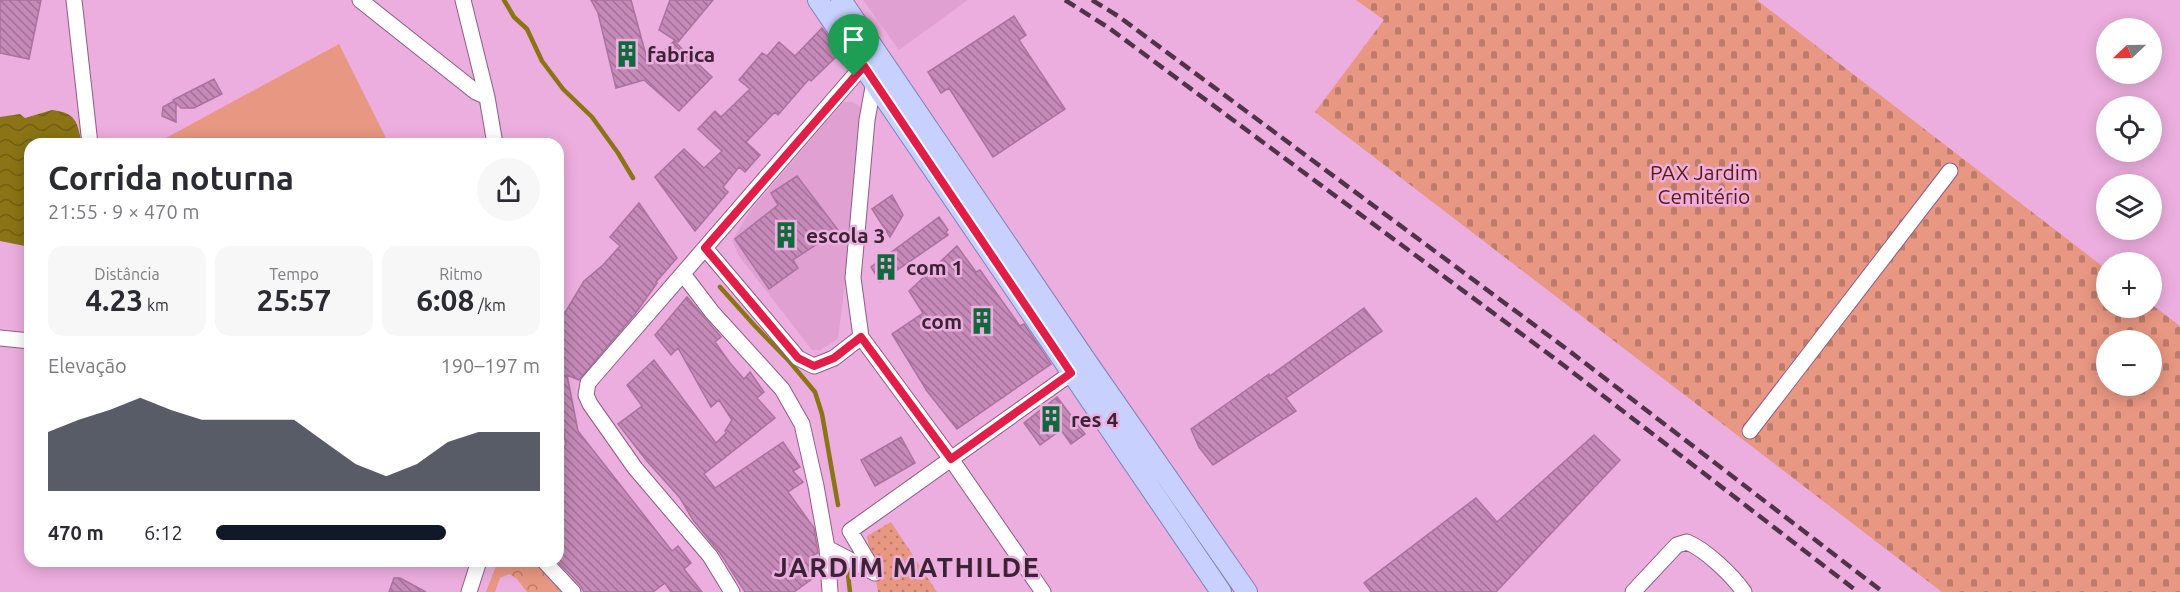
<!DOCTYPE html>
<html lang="pt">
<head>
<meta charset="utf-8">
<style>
	body { margin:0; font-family:Ubuntu,sans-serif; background:#f7f7f7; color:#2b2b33; height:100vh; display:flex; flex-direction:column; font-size:22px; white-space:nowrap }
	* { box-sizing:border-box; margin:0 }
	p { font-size:20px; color:#7c7c81 }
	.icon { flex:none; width:33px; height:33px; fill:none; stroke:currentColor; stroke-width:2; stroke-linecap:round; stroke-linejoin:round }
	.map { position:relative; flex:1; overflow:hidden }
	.drawer { position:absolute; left:24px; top:138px; width:540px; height:429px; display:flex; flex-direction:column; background:#fff; border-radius:18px; box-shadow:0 3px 15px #0003 }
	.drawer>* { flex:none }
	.needle { width:39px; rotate:248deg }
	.tools { position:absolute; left:2096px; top:18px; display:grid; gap:12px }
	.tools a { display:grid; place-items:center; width:66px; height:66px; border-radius:50%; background:#fff; box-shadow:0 3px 15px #0003; font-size:30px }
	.pin { position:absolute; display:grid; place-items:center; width:51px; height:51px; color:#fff; margin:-62px -26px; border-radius:50% 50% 50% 0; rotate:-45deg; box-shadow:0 0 6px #0007 }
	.pin .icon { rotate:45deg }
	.round { display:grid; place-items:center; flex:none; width:63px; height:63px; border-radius:32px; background:#f7f7f7 }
	.head { display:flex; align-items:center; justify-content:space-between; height:102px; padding:0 24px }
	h1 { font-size:33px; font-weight:600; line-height:45px }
	.figures { display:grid; grid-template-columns:repeat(3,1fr); gap:9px; height:102px; padding:6px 24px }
	.figures div { display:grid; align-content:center; border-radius:15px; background:#f7f7f7; text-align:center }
	.figures b { font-size:30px; font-weight:600 }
	.figures small { font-size:16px; font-weight:400 }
	.figures p { font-size:16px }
	.chart { height:168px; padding:12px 24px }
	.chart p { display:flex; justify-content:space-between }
	.chart svg { width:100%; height:108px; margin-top:6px; fill:#111827; opacity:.7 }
	ul { padding:0 24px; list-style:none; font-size:20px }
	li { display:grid; grid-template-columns:96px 72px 1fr; align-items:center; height:45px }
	li i { height:15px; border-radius:8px; background:#111827 }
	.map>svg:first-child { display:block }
	.built { fill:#e1a0d2 }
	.grass { fill:url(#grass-dots) }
	.cemetery { fill:url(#cemetery-stones); fill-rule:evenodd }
	.park { fill:url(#park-crowns) }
	.pitch { fill:#e89782 }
	.water { fill:url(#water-waves) }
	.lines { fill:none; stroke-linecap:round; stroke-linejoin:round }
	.stream { stroke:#8a7415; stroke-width:4.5 }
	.building { fill:url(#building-back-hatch); stroke:#ab729e; stroke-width:1.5 }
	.minor-casing { stroke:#925b86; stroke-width:17 }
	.major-casing { stroke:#7f81b8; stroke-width:22 }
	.minor { stroke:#fff; stroke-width:15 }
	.major { stroke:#c8d1fe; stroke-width:20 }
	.rail { stroke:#4f3349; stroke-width:4.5; stroke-dasharray:12 6; stroke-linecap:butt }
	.route-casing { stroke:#fff; stroke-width:12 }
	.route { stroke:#e11d48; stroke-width:8 }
	.labels { text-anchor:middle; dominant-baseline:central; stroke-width:5; stroke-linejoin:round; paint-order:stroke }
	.poi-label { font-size:21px; font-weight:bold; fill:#3b2336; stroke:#ecaede; text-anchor:start }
	.park-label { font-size:21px; fill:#5b1909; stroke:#ecaede }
	.district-label { font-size:27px; font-weight:bold; letter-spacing:1.5px; fill:#3b2336; stroke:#ecaede }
</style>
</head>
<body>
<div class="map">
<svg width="2180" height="592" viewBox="0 0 2180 592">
	<defs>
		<pattern id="grass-dots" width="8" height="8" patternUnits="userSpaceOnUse" patternTransform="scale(1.5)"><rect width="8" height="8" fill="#e89782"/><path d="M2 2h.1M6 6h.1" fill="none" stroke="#bd7b6b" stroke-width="1.8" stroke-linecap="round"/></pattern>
		<pattern id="cemetery-stones" width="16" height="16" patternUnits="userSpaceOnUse" patternTransform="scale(1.5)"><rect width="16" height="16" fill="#e89782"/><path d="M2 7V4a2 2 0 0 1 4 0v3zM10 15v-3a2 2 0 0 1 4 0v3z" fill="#bd7b6b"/></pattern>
		<pattern id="park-crowns" width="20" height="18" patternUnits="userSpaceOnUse" patternTransform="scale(1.5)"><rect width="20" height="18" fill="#e89782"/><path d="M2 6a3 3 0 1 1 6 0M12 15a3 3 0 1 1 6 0" fill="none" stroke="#bd7b6b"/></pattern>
		<pattern id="water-waves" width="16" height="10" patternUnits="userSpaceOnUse" patternTransform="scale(1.5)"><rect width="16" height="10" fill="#8a7415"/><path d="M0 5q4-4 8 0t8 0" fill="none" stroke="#725f14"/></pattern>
		<pattern id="building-back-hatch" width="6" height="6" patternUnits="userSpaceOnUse" patternTransform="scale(1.5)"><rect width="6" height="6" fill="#c58ab8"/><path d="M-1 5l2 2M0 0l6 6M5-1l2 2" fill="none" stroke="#a17096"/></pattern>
	</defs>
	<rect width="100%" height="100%" fill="#ecaede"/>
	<path class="built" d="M 863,0 L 968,0 L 899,50 Z
		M 843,102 L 853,102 L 860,107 L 862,112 L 844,291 L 838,339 L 820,350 L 812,350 L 739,256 L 732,241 L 750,211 Z"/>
	<path class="grass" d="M 891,522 L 937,592 L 878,592 L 867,536 Z"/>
	<path class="cemetery" d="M 1356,0 L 1757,0 L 2106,269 L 2106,308 L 2151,308 L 2151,304 L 2180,326 L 2180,592 L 1942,592 L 1315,112 L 1384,20 ZM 2106,340 L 2151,340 L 2151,386 L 2106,386 Z"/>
	<path class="park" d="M 498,561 L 536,561 L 564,592 L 527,592 L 517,579 L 509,574 L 500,578 L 495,592 L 486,592 Z"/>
	<path class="pitch" d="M 339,44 L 389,144 L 155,144 Z"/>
	<path class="water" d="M 52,110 C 77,113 77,122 82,144 L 30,144 L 30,247 L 0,241 L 0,117 L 20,114 L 25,118 Z"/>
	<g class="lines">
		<path class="stream" d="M 504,0 L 514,17 L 527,29 L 542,61 L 563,89 L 592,117 L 618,153 L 633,178
			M 720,287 L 755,326 L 789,361 L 815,392 L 822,414 L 838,505
			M 847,566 L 850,592"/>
	</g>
	<path class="building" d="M 0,0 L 41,0 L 29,59 L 0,53 Z
		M 591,0 L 631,0 L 649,66 L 674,41 L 712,77 L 679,111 L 644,80 L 616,88 L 598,13 Z
		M 670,0 L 713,0 L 678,42 L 659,30 Z
		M 1014,16 L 1026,35 L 1019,40 L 1065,109 L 993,157 L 949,88 L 941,93 L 928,72 Z
		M 822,28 L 835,46 L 836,57 L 811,81 L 809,79 L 778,115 L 775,112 L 746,142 L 760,155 L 745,172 L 739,167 L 723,187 L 728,192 L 695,231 L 655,177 L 684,149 L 704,168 L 722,151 L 698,129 L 715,111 L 721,117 L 750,89 L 739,80 L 762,53 L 767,56 L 779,42 L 795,56 Z
		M 214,79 L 222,94 L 194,108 L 181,108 L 176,103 L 176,122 L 162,116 L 163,107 L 174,101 L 173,100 Z
		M 797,176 L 838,230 L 793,260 L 798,268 L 769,289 L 735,239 L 778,205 L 771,193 Z
		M 892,195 L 903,215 L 890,237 L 872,209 Z
		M 639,203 L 677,258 L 656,282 L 657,283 L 635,314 L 579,380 L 567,375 L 578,431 L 672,551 L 678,546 L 691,563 L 684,569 L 702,592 L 671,592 L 665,583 L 653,592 L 584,592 L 580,585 L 558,562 L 558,451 L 566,445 L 558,401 L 558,318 L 566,311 L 584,281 L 603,265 L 620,246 L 610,237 Z
		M 939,217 L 948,230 L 946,232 L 948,235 L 880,282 L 871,267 Z
		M 957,246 L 976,272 L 980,270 L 1020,326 L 1024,324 L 1051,364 L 957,429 L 927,391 L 892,334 L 923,313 L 909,291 Z
		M 687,297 L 721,337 L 715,342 L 730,363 L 744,379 L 750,372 L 764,392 L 757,398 L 775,418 L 704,474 L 715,488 L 783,442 L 800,467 L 793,471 L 803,482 L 788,492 L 814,528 L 818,553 L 813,555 L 818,565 L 819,574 L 794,592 L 745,592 L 720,553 L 693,520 L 680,498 L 646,460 L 618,424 L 642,406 L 627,385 L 654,360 L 716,443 L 726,433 L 725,431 L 732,420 L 719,400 L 711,407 L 678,348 L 671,355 L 655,335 Z
		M 1364,308 L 1382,331 L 1286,398 L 1296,411 L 1213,465 L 1199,447 L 1191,429 L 1269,374 L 1270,376 Z
		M 1057,397 L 1085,434 L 1071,444 L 1061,430 L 1040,445 L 1024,423 Z
		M 1594,435 L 1620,460 L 1496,592 L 1371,592 L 1364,583 L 1476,498 L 1497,522 Z
		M 901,437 L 915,463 L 875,486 L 861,460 Z
		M 394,578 L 400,578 L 426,592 L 389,592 Z"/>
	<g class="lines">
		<defs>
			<path id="minor" d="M 74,0 L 90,144
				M 360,0 L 476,92 L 487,97 L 463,0
				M 875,76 L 867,120 L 853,278 L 861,337 L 951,459 L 1043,592
				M 487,97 L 495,144
				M 705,248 L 798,358 L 814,366 L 834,358 L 861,337
				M 683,274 L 712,312 L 782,389 L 802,424 L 816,486 L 827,548 L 830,592
				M 0,338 L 30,341
				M 1750,431 L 1950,171
				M 827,548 L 875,573
				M 544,561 L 573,592
				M 875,573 L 850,531 L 1080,367
				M 469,592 L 479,561
				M 732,592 L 710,556 L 635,468 L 590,404 L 586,395 L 588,383 L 860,69 L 871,61
				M 1633,592 L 1677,545 L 1687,542 C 1706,550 1732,575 1744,592"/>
			<path id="major" d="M 818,0 L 1221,592
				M 841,0 L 1087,362 L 1247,592"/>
		</defs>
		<use href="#minor" class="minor-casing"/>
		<use href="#major" class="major-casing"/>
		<use href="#minor" class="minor"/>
		<use href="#major" class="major"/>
		<path class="rail" d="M 1065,0 L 1109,28 L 1558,361 L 1858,592
			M 1092,0 L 1118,16 L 1568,350 L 1883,592"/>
	</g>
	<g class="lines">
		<defs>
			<path id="route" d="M 864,66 L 1071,373 L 951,459 L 861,337 L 834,358 L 814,366 L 798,358 L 705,248 Z"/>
		</defs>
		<use href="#route" class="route-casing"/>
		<use href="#route" class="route"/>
	</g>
	<defs>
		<symbol id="building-bare" viewBox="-9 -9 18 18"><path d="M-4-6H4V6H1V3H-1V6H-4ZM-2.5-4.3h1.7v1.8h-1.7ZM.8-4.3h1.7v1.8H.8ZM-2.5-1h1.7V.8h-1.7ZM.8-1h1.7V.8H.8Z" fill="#10693c" stroke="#ecaede" stroke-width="2.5" paint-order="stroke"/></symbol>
	</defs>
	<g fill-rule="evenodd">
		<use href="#building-bare" x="608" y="35" width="38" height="38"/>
		<use href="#building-bare" x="767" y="216" width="38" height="38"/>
		<use href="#building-bare" x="867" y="248" width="38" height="38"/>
		<use href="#building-bare" x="963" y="302" width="38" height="38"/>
		<use href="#building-bare" x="1032" y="400" width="38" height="38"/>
	</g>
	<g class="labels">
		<g class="poi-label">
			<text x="647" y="54">fabrica</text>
			<text x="806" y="235">escola 3</text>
			<text x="906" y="267">com 1</text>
			<text x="962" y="321" text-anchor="end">com</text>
			<text x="1071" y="419">res 4</text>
		</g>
		<g class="park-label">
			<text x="1704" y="172">PAX Jardim<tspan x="1704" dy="24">Cemitério</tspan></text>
		</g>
		<g class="district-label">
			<text x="907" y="567">JARDIM MATHILDE</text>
		</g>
	</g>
</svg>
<div class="tools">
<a><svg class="needle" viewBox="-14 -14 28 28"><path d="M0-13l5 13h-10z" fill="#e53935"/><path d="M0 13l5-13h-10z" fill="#7c7c81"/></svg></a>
<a><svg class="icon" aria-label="locate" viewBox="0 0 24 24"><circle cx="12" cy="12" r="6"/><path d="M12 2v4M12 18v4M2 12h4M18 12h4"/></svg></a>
<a><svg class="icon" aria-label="layers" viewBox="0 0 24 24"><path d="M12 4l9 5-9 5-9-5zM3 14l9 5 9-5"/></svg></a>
<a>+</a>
<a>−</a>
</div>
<div class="pin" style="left:854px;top:76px;background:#1e9e55"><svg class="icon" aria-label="arrive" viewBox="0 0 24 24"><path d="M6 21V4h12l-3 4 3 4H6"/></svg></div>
<section class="drawer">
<div class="head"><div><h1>Corrida noturna</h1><p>21:55 · 9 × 470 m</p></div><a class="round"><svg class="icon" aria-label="share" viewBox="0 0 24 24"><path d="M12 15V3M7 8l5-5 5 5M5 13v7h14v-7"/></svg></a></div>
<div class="figures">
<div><p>Distância</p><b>4.23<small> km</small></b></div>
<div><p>Tempo</p><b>25:57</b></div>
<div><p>Ritmo</p><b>6:08<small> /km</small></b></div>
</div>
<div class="chart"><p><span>Elevação</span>190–197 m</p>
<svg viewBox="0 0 160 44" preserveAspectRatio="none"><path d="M0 44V20L10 15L20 11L30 6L40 11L50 15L60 15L70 15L80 15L90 24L100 33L110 38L120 33L130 24L140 20L150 20L160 20V44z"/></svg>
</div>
<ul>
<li><b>470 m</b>6:12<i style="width:71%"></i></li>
</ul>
</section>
</div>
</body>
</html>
